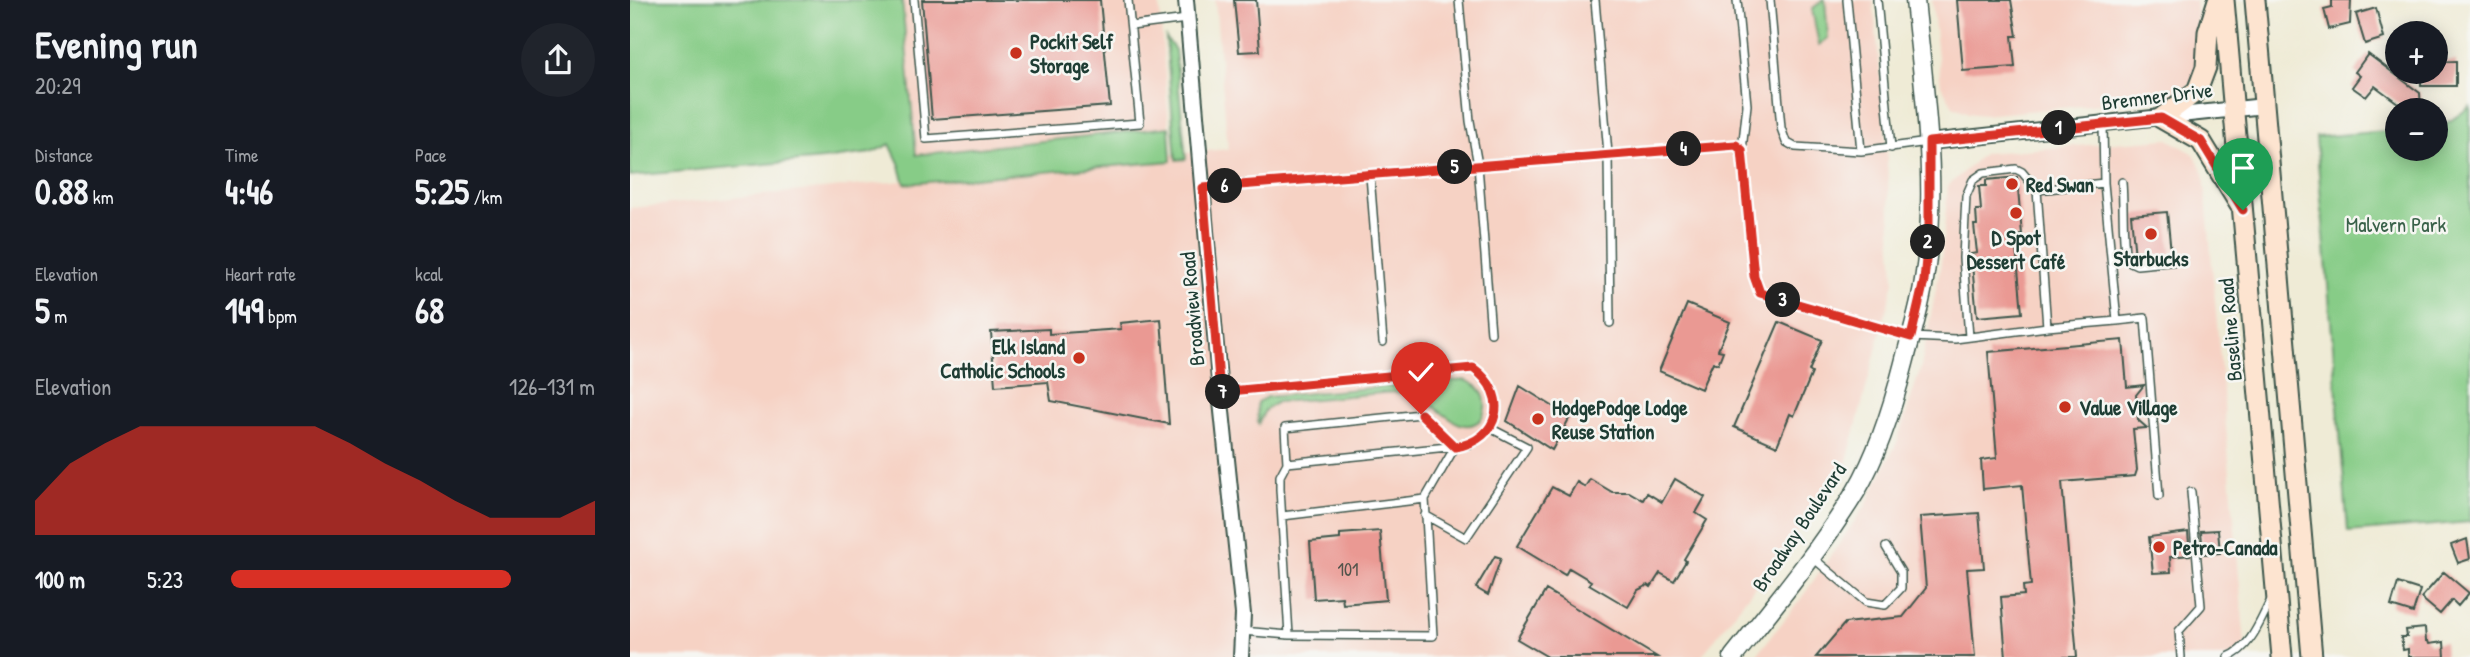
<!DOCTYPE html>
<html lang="en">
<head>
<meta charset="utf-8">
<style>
	body { margin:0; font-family:"Patrick Hand",sans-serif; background:#20242c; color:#f1f3f6; height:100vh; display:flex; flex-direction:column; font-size:26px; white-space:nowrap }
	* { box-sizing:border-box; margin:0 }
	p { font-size:23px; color:#9ea1a6 }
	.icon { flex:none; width:38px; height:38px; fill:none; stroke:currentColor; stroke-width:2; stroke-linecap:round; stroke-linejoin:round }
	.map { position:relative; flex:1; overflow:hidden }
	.panel { display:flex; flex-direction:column; background:#171b24; width:630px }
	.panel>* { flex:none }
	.tools { position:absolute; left:1755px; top:21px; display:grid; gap:14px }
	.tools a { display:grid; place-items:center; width:63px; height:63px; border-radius:50%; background:#171b24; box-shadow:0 4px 18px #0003; font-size:35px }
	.pin { position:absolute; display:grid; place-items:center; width:60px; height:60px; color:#fff; margin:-72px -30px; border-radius:50% 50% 50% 0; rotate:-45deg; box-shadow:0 0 7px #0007 }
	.pin .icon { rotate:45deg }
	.km { position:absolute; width:35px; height:35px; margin:-18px; border-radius:50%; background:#222; color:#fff; font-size:19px; line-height:35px; text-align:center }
	.round { display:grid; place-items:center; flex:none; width:74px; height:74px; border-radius:37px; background:#20242c }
	.head { display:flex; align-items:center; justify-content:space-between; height:119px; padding:0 35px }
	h1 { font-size:38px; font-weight:700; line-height:52px }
	.metrics { display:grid; grid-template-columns:repeat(3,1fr); gap:10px; height:119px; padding:7px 35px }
	.metrics div { display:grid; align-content:center }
	.metrics b { font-size:35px; font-weight:700 }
	.metrics small { font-size:19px; font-weight:400 }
	.metrics p { font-size:19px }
	.chart { height:196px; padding:14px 35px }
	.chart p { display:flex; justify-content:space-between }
	.chart svg { width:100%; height:126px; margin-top:7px; fill:#d93025; opacity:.7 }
	ul { padding:0 35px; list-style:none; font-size:23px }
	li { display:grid; grid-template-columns:112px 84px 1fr; align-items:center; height:52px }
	li i { height:18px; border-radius:9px; background:#d93025 }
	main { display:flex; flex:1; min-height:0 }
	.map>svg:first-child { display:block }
	.built { fill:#f6d2c4 }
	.green { fill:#87cc87; stroke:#53845e; stroke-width:2 }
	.building { fill:#ea9993 }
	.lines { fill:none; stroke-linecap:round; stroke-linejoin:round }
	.service-casing { stroke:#3e574c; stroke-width:10 }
	.minor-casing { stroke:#3e574c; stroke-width:18 }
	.tertiary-casing { stroke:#3e574c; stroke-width:21 }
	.secondary-casing { stroke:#3e574c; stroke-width:23 }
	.service { stroke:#fff; stroke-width:7 }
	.minor { stroke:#fff; stroke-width:14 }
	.tertiary { stroke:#fff; stroke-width:18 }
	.secondary { stroke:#fde4d0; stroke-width:19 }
	.route-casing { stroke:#fff; stroke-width:14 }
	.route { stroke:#d93025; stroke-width:9 }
	.poi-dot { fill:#c8321e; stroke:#f6f6f2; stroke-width:2.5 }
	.labels { text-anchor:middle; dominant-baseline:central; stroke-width:5; stroke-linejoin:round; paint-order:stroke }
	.number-label { font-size:18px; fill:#52544c }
	.poi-label { font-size:21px; font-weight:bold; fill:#1f3d34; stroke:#f6f6f2; text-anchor:start }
	.street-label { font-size:21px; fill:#1f3d34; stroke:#f6f6f2 }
	.park-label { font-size:21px; fill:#396149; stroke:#f6f6f2 }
</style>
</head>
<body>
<main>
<section class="panel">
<div class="head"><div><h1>Evening run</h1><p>20:29</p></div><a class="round"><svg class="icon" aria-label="share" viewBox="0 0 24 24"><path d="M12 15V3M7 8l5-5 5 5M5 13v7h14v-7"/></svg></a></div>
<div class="metrics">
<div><p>Distance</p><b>0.88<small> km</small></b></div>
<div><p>Time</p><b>4:46</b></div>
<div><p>Pace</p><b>5:25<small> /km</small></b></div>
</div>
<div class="metrics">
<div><p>Elevation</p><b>5<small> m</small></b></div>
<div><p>Heart rate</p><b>149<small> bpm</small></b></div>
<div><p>kcal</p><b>68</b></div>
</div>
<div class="chart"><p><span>Elevation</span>126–131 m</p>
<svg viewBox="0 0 160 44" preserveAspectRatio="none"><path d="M0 44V32L10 19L20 12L30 6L40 6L50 6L60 6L70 6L80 6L90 12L100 19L110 25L120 32L130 38L140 38L150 38L160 32V44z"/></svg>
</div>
<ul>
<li><b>100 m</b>5:23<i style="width:77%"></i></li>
</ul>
</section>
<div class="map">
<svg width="1840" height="657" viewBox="0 0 1840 657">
	<rect width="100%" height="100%" fill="#f6f6f2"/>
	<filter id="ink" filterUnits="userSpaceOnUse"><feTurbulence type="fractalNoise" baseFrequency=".0143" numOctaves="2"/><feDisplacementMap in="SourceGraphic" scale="14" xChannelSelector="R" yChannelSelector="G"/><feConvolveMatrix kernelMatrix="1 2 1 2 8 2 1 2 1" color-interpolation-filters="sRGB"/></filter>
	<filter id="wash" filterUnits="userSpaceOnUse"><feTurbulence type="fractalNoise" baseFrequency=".00686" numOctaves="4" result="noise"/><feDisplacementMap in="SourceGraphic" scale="28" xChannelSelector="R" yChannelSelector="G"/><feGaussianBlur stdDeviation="1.57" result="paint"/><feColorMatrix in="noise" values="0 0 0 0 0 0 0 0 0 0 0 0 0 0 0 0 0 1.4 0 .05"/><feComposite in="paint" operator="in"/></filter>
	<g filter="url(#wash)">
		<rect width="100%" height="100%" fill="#efebd6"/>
		<path class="built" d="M 272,0 L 529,0 L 539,127 L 285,155 Z
			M 585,0 L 1243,0 L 1254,111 L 1264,281 L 1215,469 L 1071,657 L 0,657 L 0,208 L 598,149 Z
			M 1302,0 L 1565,0 L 1570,64 L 1567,78 L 1545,97 L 1354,115 L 1338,113 L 1323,106 L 1311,85 Z
			M 1538,139 L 1564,154 L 1574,174 L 1616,657 L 1125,657 L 1170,600 L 1236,505 L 1267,442 L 1291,367 L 1311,263 L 1318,186 L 1354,153 Z"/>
		<path class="green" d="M 0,0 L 272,0 L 286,155 L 539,127 L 541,161 L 275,184 L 269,163 L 260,144 L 241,153 L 193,159 L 0,176 Z
			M 1193,0 L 1195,0 L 1198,38 L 1189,45 L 1182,9 Z
			M 536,38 L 545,50 L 556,159 L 546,160 Z
			M 1840,107 L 1840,522 L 1718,532 L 1686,137 L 1767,130 L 1768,149 L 1806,149 L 1806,126 L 1813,126 Z
			M 834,380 C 853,385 860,401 852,418 C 831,442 805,400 783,394 C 765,390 746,394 728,395 C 701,398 674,400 647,402 L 635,410 L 628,425 L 627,402 L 637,397 Z"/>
		<g id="blocks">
			<path class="building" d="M 292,0 L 470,0 L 480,106 L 302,119 Z
				M 604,0 L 626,0 L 630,51 L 609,52 Z
				M 1327,0 L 1381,0 L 1387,36 L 1382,36 L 1385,67 L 1333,71 Z
				M 1702,0 L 1721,0 L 1720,24 L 1699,29 L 1694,9 L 1702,7 Z
				M 1746,8 L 1754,38 L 1735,44 L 1726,14 Z
				M 1738,54 L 1790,93 L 1791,110 L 1772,110 L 1772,106 L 1745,86 L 1736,97 L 1722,87 L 1730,76 L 1725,72 Z
				M 1826,61 L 1826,86 L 1791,86 L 1791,72 L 1806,72 L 1808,62 Z
				M 1387,177 L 1392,235 L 1385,236 L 1392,313 L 1347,317 L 1341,254 L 1347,253 L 1344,225 L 1347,225 L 1346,210 L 1351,210 L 1349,186 L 1356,186 L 1356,180 Z
				M 1537,212 L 1541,253 L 1505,257 L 1501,215 Z
				M 1057,304 L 1100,322 L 1088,350 L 1093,351 L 1088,364 L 1083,362 L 1071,389 L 1029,371 Z
				M 531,319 L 539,424 L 421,401 L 418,382 L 365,386 L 361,332 L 419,329 L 419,334 L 491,329 L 490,323 Z
				M 1149,322 L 1192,340 L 1179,371 L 1182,373 L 1164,416 L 1160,414 L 1147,446 L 1104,427 Z
				M 1493,340 L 1497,387 L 1514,385 L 1506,395 L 1508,420 L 1517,428 L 1503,429 L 1507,470 L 1505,476 L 1432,482 L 1447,657 L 1376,657 L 1371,597 L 1394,595 L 1393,586 L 1401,585 L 1392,485 L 1353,489 L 1351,460 L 1367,458 L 1358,352 Z
				M 890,386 L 940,417 L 922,450 L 877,421 Z
				M 960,479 L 982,492 L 999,492 L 1013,500 L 1017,493 L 1032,502 L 1045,479 L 1075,497 L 1066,513 L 1077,520 L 1054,559 L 1056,561 L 1044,581 L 1030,573 L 1021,587 L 1018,585 L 1008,590 L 998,607 L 959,584 L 961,581 L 939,568 L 935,575 L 887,546 L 922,487 L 939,496 L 947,482 L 955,487 Z
				M 1349,513 L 1354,568 L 1337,569 L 1345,657 L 1186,657 L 1215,623 L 1273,617 L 1296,588 L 1290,517 Z
				M 1588,530 L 1590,553 L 1573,554 L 1571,531 Z
				M 750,531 L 756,600 L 713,604 L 712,597 L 684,599 L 680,542 L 710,539 L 710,534 Z
				M 1558,532 L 1560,555 L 1540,557 L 1541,572 L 1523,573 L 1519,537 Z
				M 1837,539 L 1840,559 L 1828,563 L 1821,545 Z
				M 865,556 L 871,558 L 858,595 L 846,588 Z
				M 1814,572 L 1839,593 L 1828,606 L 1822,600 L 1810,614 L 1791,598 Z
				M 1768,583 L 1790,590 L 1783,613 L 1761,606 Z
				M 916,590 L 1027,657 L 918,657 L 887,639 Z
				M 1795,628 L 1796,641 L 1798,641 L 1799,644 L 1814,642 L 1815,657 L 1778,657 L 1778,649 L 1773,650 L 1771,637 L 1777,637 L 1776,630 Z"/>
		</g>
	</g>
	<g filter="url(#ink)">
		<use href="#blocks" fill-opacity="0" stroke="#3e574c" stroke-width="2"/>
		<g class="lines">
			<defs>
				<path id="service" d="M 284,0 L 296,139 L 510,123 L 498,0
					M 965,0 L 978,154 L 980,323
					M 1107,0 L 1117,105 L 1112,150
					M 1140,0 L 1151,128 L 1156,142 L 1165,147 L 1231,151 L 1298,142
					M 1217,0 L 1231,151
					M 1247,0 L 1261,148
					M 501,26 L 557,19
					M 740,175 L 753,342
					M 1492,182 C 1494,208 1492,235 1496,260 L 1507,265 L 1549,261
					M 573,188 L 848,165 L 840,121 L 829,0
					M 1487,321 L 1515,318 L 1529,496
					M 1417,327 L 1487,321 L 1474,183
					M 861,333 L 848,165 L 1106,145 L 1112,150 L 1124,277 L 1130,293 L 1281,337 L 1325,339 L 1417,327 L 1407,190 L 1474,183 L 1473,123
					M 1339,337 L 1333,258 L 1336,196 L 1343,180 L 1353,173 L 1386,169 L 1392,172 L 1407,190
					M 590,392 L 843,368 C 876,391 874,426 838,445 L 657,463 L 650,476 L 650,489 L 659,635 L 612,631
					M 795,515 L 836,538 L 897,447 L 860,428
					M 652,516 L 795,499 L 825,447 L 791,414 L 655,428 L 657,463
					M 1183,558 L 1236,602 L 1255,605 L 1271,588 L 1271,572 L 1256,547
					M 659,635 L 803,636 L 795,499
					M 1551,657 L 1549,631 L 1571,606 L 1561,492
					M 1598,657 C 1621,648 1630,621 1641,600"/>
				<path id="minor" d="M 556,0 L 590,392 L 613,614 L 611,657
					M 1299,142 L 1634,106"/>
				<path id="tertiary" d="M 1103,657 C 1146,603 1190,550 1226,491 C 1249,452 1263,406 1274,363 C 1281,335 1290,308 1294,280 C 1309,188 1294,92 1285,0"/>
				<path id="secondary" d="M 1588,0 L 1578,32 L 1576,67 L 1567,91 L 1531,118 L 1571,141 L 1610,205
					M 1594,0 L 1652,657
					M 1625,0 L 1682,657"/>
			</defs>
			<use href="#service" class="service-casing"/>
			<use href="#minor" class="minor-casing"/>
			<use href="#tertiary" class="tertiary-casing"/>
			<use href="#secondary" class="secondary-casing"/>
			<use href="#service" class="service"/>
			<use href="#minor" class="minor"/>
			<use href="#tertiary" class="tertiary"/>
			<use href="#secondary" class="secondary"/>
		</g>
	</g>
	<g class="lines" filter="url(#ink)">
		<defs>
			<path id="route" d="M 791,414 L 825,447 C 871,440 880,394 843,368 L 590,392 L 573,188 L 1106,145 L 1112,150 L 1124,276 L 1130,293 L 1281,337 L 1294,281 L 1299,227 L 1299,142 L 1531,118 L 1571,141 L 1613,210"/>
		</defs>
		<use href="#route" class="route-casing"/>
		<use href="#route" class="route"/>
	</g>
	<g class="poi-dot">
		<circle cx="386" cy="53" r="7"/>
		<circle cx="1382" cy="184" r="7"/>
		<circle cx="1386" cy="213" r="7"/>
		<circle cx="1521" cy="234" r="7"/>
		<circle cx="449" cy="358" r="7"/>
		<circle cx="1435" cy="407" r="7"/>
		<circle cx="908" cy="419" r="7"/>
		<circle cx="1529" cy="547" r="7"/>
	</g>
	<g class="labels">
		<g class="number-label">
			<text x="718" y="569">101</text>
		</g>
		<g class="poi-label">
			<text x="400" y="41">Pockit Self<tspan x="400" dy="24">Storage</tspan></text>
			<text x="1396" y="184">Red Swan</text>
			<text x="1386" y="237" text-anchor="middle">D Spot<tspan x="1386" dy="24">Dessert Café</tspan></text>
			<text x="1521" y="258" text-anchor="middle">Starbucks</text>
			<text x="435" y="346" text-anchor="end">Elk Island<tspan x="435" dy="24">Catholic Schools</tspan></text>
			<text x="922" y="407">HodgePodge Lodge<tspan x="922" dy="24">Reuse Station</tspan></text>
			<text x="1449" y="407">Value Village</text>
			<text x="1543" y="547">Petro-Canada</text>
		</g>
		<g class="street-label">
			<text transform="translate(1527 96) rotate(-7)">Bremner Drive</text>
			<text transform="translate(562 309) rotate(-95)">Broadview Road</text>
			<text transform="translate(1600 330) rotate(-95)">Baseline Road</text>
			<text transform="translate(1169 527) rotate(-56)">Broadway Boulevard</text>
		</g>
		<g class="park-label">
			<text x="1766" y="224">Malvern Park</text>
		</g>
	</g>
</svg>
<div class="tools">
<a>+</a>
<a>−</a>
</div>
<div class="pin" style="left:1613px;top:210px;background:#1e9e55"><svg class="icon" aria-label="arrive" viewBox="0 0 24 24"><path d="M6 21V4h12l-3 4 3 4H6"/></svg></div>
<div class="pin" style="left:791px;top:414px;background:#d93025"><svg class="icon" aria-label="check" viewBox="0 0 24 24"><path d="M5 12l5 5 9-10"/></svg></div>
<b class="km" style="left:1429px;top:128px">1</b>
<b class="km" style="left:1298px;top:242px">2</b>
<b class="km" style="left:1153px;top:300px">3</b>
<b class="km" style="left:1054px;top:149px">4</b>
<b class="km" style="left:825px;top:167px">5</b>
<b class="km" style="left:595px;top:186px">6</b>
<b class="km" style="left:593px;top:392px">7</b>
</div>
</main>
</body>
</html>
